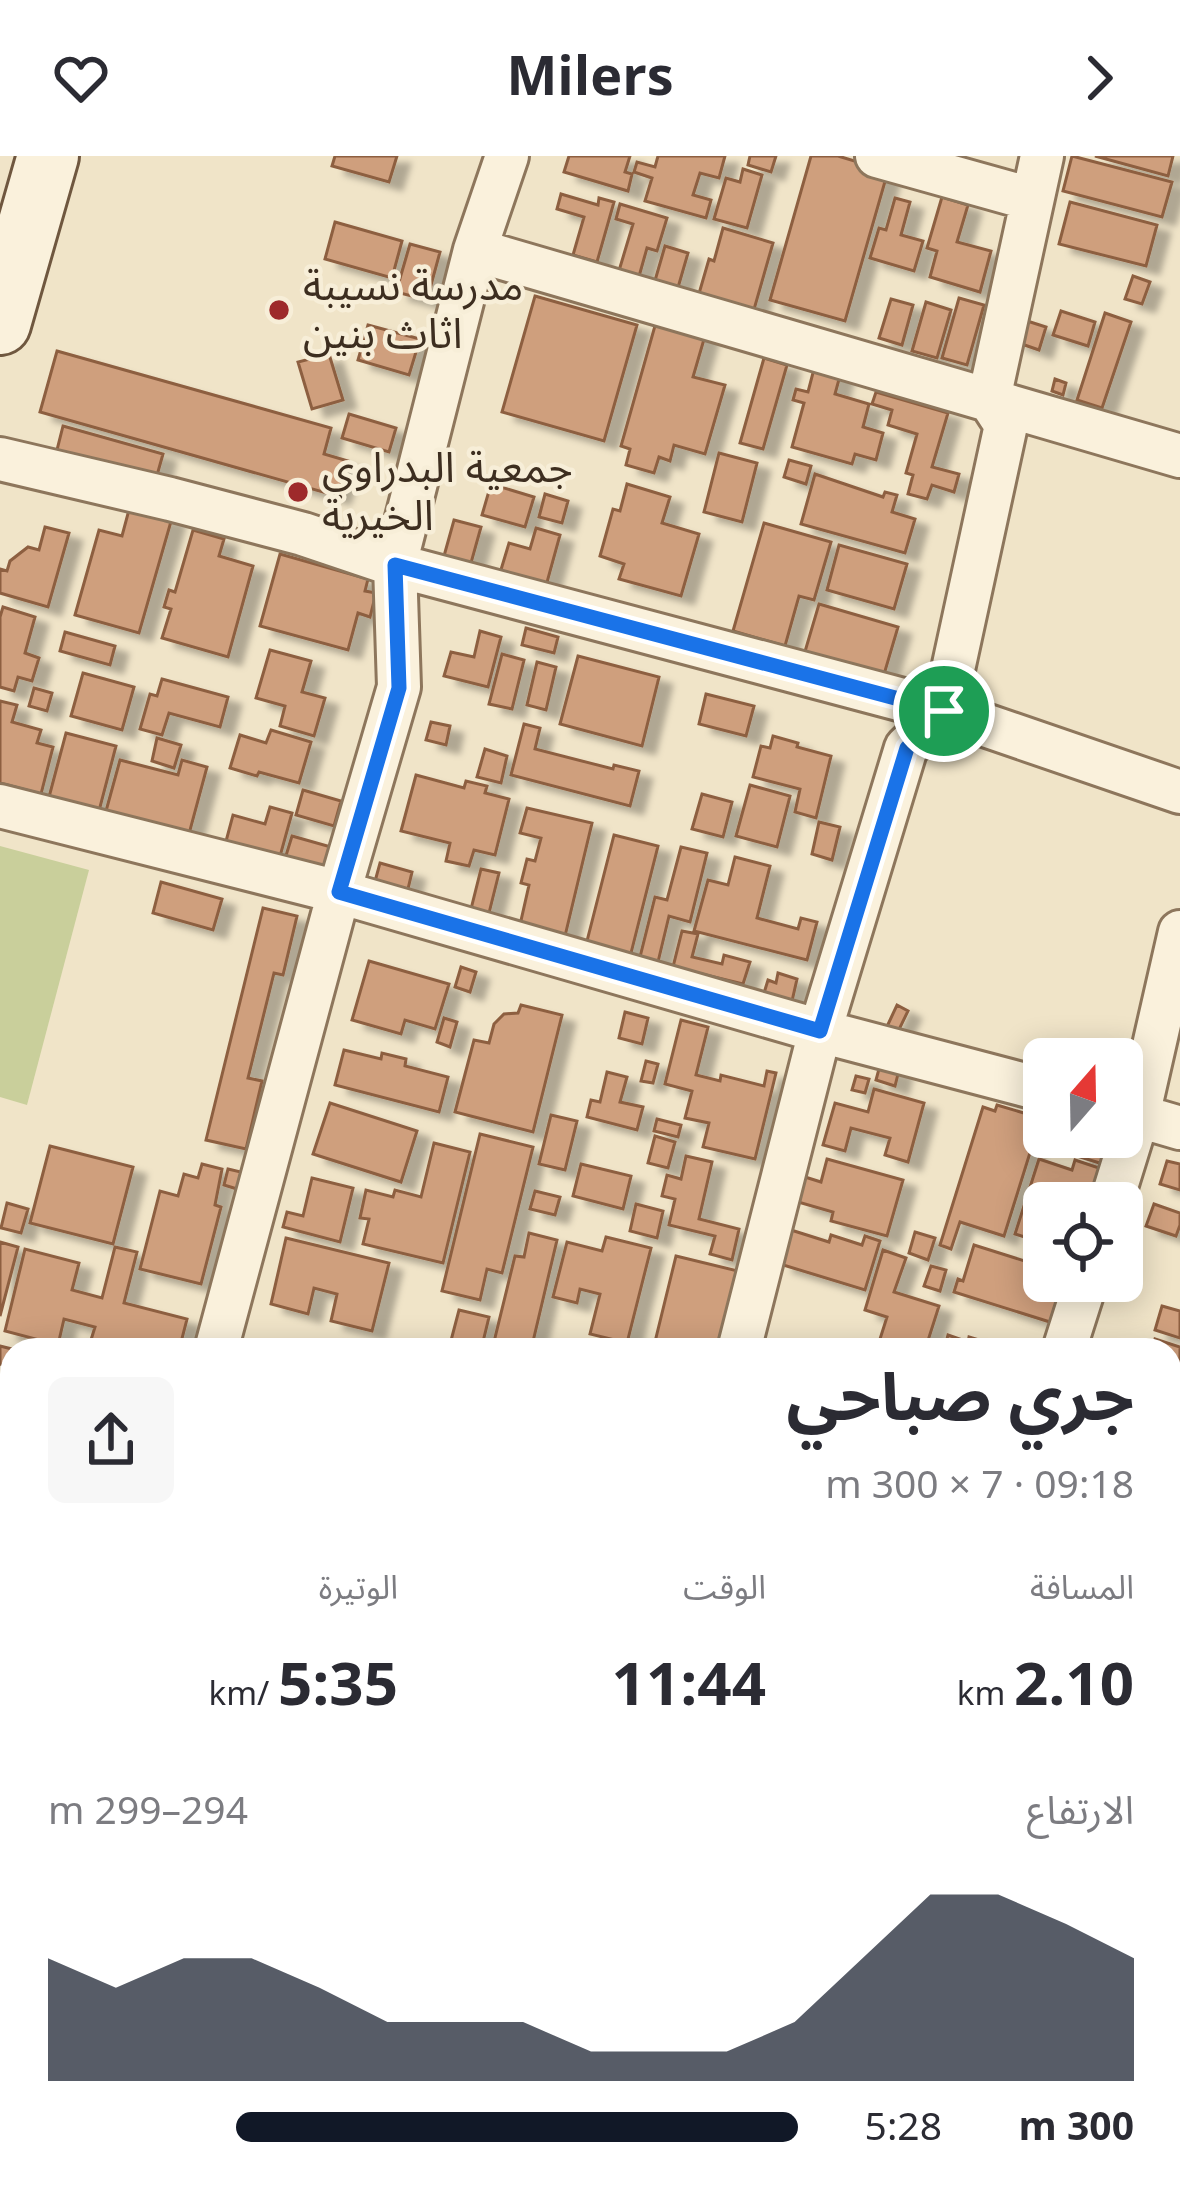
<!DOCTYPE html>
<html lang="ar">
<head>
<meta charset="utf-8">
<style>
	body { margin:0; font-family:Georgia,"Noto Sans Arabic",serif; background:#f7f7f7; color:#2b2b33; direction:rtl; height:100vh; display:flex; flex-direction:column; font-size:45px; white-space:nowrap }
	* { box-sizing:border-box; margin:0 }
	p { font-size:39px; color:#7c7c81 }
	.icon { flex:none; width:66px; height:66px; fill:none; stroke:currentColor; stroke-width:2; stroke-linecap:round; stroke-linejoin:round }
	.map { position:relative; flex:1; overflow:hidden; direction:ltr }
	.details { position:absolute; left:0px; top:1182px; width:1182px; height:861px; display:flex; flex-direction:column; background:#fff; border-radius:36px 36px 0 0; box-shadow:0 6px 30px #0003; direction:rtl }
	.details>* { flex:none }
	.needle { width:78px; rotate:20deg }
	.controls { position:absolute; left:1023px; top:882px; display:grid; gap:24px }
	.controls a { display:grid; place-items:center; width:120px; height:120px; border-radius:18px; background:#fff; box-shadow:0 6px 30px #0003; font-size:60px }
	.pin { position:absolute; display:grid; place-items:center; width:102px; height:102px; color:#fff; margin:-51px; border:6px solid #fff; border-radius:50%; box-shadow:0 3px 12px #0007 }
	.round { display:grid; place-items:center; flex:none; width:126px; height:126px; border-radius:18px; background:#f7f7f7 }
	.headline { display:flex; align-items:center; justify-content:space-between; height:204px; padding:0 48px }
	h1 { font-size:66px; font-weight:700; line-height:90px }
	.stats { display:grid; grid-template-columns:repeat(3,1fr); gap:18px; height:204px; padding:12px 48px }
	.stats div { display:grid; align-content:center }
	.stats b { font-size:60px; font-weight:700 }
	.stats small { font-size:33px; font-weight:400 }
	.stats p { font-size:33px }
	.chart { height:336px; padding:24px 48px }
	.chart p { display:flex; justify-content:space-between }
	.chart svg { width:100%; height:216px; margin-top:12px; fill:#111827; opacity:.7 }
	ul { padding:0 48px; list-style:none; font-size:39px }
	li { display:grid; grid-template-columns:192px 144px 1fr; align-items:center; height:90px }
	li i { height:30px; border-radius:15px; background:#111827 }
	header { display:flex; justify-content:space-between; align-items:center; height:156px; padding:0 48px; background:#fff; font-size:54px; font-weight:700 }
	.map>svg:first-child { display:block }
	.green { fill:#c9cf9b }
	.cemetery { fill:#bfc49a }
	.building { fill:#cf9f7d; stroke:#8d5f41; stroke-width:3; filter:url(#shadow) }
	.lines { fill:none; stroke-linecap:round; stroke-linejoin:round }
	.street-casing { stroke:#8d765c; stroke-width:48 }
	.secondary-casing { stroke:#6f573f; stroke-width:66 }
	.street { stroke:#faf1dc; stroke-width:42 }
	.secondary { stroke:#faf1dc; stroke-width:60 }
	.route-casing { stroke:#fff; stroke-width:24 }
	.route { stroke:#1a73e8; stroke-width:15 }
	.poi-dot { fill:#9e2a2b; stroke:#f7eed8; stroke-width:4.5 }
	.labels { text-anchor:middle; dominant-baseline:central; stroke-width:9; stroke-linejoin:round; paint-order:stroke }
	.poi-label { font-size:42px; fill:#3d2e20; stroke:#f7eed8; text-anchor:start }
</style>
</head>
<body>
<header><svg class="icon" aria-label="forward" viewBox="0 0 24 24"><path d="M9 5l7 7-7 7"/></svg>Milers<svg class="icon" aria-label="heart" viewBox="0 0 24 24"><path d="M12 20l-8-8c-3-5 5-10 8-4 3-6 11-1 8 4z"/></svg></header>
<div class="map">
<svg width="1180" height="2042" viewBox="0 0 1180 2042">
	<defs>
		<filter id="shadow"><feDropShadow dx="13" dy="8" stdDeviation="3" flood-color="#0004"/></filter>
	</defs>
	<rect width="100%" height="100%" fill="#f0e4c8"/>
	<path class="green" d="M 0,690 L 89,714 L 27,949 L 0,941 Z"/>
	<path class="cemetery" d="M 0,1292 L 12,1292 L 12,1684 L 0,1612 Z
		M 1170,1483 L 1180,1485 L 1180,2042 L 0,2042 L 0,1768 L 12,1715 L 12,2031 L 1170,2031 Z"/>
	<path class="building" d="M 335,0 L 397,0 L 389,26 L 332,10 Z
		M 569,0 L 630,0 L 625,16 L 632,18 L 628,35 L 564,16 Z
		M 658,0 L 725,0 L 719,22 L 700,17 L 693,39 L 711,44 L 706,62 L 645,45 L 652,22 L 634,16 L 637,6 L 655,11 Z
		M 750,0 L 776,0 L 771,16 L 748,9 Z
		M 811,0 L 838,0 L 888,15 L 845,165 L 770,144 Z
		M 1072,0 L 1172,26 L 1162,61 L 1063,35 Z
		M 1095,0 L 1173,0 L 1168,20 Z
		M 743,13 L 762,19 L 747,72 L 714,63 L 726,22 L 740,26 Z
		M 561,38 L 598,49 L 599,42 L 614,46 L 597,106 L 573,99 L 584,61 L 557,53 Z
		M 942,41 L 968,49 L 957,86 L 991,95 L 980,136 L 930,121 L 937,95 L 927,92 Z
		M 895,42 L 910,46 L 901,79 L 923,85 L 914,115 L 870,102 L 879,72 L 886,74 Z
		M 1070,46 L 1157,69 L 1146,110 L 1059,88 Z
		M 620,48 L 667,62 L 657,95 L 647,92 L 638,124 L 618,118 L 633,68 L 616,63 Z
		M 335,66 L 402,85 L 392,122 L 325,103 Z
		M 723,72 L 773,87 L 753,157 L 698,141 L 709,103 L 714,105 Z
		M 410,88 L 440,96 L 427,144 L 396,136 Z
		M 665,90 L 688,97 L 677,135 L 654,128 Z
		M 1133,120 L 1150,126 L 1142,148 L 1125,143 Z
		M 535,140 L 637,169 L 604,285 L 502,256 Z
		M 959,142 L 984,149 L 967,209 L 942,202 Z
		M 891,143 L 913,149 L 902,189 L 879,182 Z
		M 926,146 L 951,154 L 937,202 L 912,195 Z
		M 1061,155 L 1095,166 L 1088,190 L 1053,179 Z
		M 1105,157 L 1131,166 L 1102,252 L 1077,244 Z
		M 658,159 L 707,173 L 693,221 L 725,229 L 705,298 L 674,289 L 670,305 L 659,301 L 654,317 L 626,309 L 630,293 L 621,290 Z
		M 1021,163 L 1046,171 L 1039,194 L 1013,185 Z
		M 368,169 L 420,183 L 409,219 L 358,204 Z
		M 57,195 L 331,272 L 324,298 L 348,305 L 337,340 L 40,256 Z
		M 329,198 L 343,244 L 312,253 L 298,206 Z
		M 764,202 L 787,209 L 763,293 L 740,287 Z
		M 815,209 L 841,216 L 835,238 L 869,248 L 863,271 L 883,277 L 876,304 L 855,298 L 852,308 L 792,291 L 804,247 L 793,244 L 796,233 L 808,236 Z
		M 1055,223 L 1066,227 L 1063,239 L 1052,235 Z
		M 876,236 L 948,257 L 932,311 L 959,318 L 954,336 L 932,329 L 927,343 L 908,338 L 913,319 L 906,317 L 917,278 L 888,269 L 892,254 L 872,248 Z
		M 349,258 L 396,272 L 389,296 L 342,282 Z
		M 63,270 L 163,298 L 156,323 L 57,294 Z
		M 719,297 L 757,307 L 742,366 L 704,356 Z
		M 789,304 L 811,310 L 806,328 L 784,321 Z
		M 815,318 L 883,341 L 885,336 L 897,339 L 892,356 L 915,363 L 905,397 L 801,368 Z
		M 491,328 L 534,341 L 525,371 L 482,359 Z
		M 627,328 L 670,341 L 662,367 L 699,378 L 681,440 L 619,423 L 624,408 L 600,400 L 613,353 L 620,355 Z
		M 545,338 L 568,345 L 562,367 L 539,361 Z
		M 130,350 L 172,362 L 139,477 L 75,459 L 99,374 L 122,380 Z
		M 454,364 L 481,371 L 471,407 L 444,400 Z
		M 764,367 L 831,386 L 814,444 L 799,440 L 785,490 L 733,475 Z
		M 45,371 L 69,377 L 48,451 L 0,437 L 0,413 L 7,415 L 10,405 L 28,391 L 39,394 Z
		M 536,372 L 560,379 L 546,430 L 500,417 L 509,387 L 530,393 Z
		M 193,374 L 224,383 L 219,400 L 253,410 L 228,501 L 162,482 L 171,453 L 164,451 L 169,434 L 175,436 Z
		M 839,389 L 907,408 L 894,453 L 827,434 Z
		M 280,398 L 368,423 L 365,435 L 376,437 L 370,461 L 358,457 L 348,494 L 260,470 Z
		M 819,448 L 898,471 L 880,532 L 801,509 Z
		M 3,451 L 35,461 L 25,497 L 39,502 L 32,525 L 18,521 L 14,535 L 0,531 L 0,461 Z
		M 526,472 L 558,481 L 554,497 L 522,489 Z
		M 480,475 L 501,481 L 488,531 L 444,520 L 451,496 L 474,501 Z
		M 65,476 L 115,490 L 110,509 L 60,495 Z
		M 270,494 L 311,505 L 302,536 L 325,542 L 314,580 L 280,570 L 285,550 L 256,542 Z
		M 502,498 L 524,504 L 512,553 L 489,548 Z
		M 578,500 L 659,521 L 642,590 L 560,568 Z
		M 537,506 L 556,511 L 546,554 L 527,549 Z
		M 83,517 L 134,531 L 122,574 L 71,560 Z
		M 162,523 L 228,541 L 220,571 L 169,557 L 162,579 L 140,573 L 150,538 L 157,540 Z
		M 34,532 L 52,537 L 47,555 L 29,550 Z
		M 706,538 L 754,550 L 746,580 L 699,568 Z
		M 0,545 L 17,549 L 12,566 L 41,574 L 37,587 L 53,591 L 41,638 L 0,627 Z
		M 431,566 L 450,570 L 446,589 L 426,584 Z
		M 524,568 L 540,572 L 535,593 L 613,613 L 614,609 L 639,615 L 630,650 L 511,619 Z
		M 271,574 L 311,586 L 299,627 L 259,616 L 257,620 L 230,612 L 240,579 L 266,587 Z
		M 66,577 L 116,590 L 99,655 L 49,641 Z
		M 773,580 L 798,587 L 797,591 L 831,600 L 816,662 L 795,656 L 800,633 L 753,621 L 761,590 L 770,592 Z
		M 157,582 L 181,589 L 174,612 L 152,605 Z
		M 485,593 L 507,600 L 501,627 L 477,621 Z
		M 120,604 L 178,619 L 182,604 L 207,611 L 189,678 L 106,655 Z
		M 416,619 L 464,632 L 466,625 L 487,630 L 485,637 L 509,643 L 495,699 L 474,694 L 469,710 L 446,705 L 450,687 L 401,675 Z
		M 750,629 L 790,640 L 777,691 L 736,680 Z
		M 303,634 L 341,645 L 334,670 L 296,659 Z
		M 702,638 L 732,646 L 723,681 L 692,673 Z
		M 270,651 L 292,657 L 279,704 L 225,689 L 233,659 L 265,668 Z
		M 527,652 L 592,667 L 565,780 L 520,769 L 529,729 L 521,727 L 527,703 L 535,705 L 541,682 L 520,677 Z
		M 819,666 L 840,671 L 832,704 L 812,698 Z
		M 614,679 L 658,690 L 630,801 L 586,789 Z
		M 292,680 L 331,691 L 323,717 L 284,706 Z
		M 681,691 L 707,697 L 690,766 L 669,760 L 658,806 L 640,801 L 655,741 L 667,744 Z
		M 735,701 L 770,710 L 757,762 L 798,773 L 801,762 L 817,766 L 807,804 L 694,775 L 708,724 L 728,729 Z
		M 380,707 L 412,716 L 407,737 L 374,729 Z
		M 481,713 L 499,717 L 489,757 L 471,753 Z
		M 161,726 L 222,743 L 213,774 L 153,757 Z
		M 263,752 L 297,760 L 283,819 L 274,817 L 248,922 L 262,925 L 246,993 L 206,984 Z
		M 682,775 L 698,778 L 692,801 L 722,808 L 724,799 L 750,806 L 743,828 L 673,811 Z
		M 369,805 L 449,828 L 435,873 L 405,864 L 401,878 L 352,864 Z
		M 461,811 L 476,816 L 470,836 L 455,831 Z
		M 778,817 L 797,823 L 792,845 L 764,837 L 768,824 L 776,827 Z
		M 521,849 L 562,859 L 533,976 L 455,956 L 474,884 L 489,887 L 494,868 L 504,858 L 518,857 Z
		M 897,849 L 908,855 L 894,884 L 883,879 Z
		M 625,856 L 648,862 L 642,888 L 619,882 Z
		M 444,862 L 457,866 L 450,891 L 437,886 Z
		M 681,864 L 708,871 L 696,919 L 720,925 L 721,919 L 764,930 L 767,915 L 776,917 L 755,1003 L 703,991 L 709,967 L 685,962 L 692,935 L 665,928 Z
		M 344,894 L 381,903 L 382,897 L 406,903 L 405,910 L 448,921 L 439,956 L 335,929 Z
		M 646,905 L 658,908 L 653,927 L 641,925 Z
		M 880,909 L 899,914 L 895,930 L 876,924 Z
		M 607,916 L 627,921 L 620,946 L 643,951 L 637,974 L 587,961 L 591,944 L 600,946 Z
		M 856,920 L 869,923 L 865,937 L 852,934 Z
		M 874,933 L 924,947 L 908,1006 L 885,999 L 890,982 L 851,972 L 845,995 L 823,989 L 835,947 L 868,956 Z
		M 330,947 L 417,975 L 401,1026 L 313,998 Z
		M 997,949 L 1034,960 L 1032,966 L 1039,968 L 1004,1080 L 960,1066 L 951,1093 L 940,1089 L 983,951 L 995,955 Z
		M 551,959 L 577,965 L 565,1014 L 539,1008 Z
		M 657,963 L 681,969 L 678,981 L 654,975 Z
		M 480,978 L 533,991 L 502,1117 L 487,1113 L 480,1144 L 442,1135 Z
		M 655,980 L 675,986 L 668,1012 L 648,1007 Z
		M 1083,981 L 1114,981 L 1106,1009 L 1077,1000 Z
		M 434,987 L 470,996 L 443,1107 L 363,1088 L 369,1063 L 360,1062 L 366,1034 L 393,1041 L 395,1034 L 421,1041 Z
		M 50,990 L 133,1011 L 113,1088 L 30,1067 Z
		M 686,1000 L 712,1006 L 699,1063 L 739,1073 L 732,1104 L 710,1098 L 715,1080 L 669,1069 L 675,1043 L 662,1040 L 667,1019 L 681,1023 Z
		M 827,1003 L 903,1024 L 887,1080 L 831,1065 L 833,1056 L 798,1046 L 805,1021 L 821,1026 Z
		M 1039,1003 L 1072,1014 L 1075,1004 L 1102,1013 L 1091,1047 L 1044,1047 L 1044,1087 L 1015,1078 Z
		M 1167,1005 L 1180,1008 L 1180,1034 L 1160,1028 Z
		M 202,1008 L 222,1013 L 215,1049 L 221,1051 L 201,1128 L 140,1113 L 160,1035 L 178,1040 L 184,1018 L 198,1022 Z
		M 581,1008 L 631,1020 L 623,1053 L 573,1040 Z
		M 228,1013 L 241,1016 L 237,1033 L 224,1029 Z
		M 312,1022 L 353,1032 L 340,1086 L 283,1071 L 287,1056 L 303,1060 Z
		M 535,1035 L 560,1041 L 555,1059 L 530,1053 Z
		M 7,1047 L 28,1053 L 21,1077 L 1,1072 Z
		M 636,1048 L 663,1055 L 657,1082 L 630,1075 Z
		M 1154,1048 L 1180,1057 L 1180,1069 L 1176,1080 L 1146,1070 Z
		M 791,1074 L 829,1086 L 831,1079 L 862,1089 L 865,1080 L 880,1085 L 865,1134 L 780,1108 Z
		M 915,1076 L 935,1082 L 928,1104 L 909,1097 Z
		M 529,1077 L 557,1084 L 531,1194 L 492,1194 L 515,1100 L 524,1101 Z
		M 606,1081 L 651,1092 L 627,1187 L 590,1178 L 600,1138 L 580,1133 L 577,1147 L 553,1141 L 567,1086 L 602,1095 Z
		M 286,1082 L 389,1107 L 372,1175 L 331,1165 L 337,1138 L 314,1132 L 308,1158 L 271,1148 Z
		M 0,1086 L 18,1091 L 0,1160 Z
		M 974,1089 L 1044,1111 L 1044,1125 L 1063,1125 L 1050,1166 L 954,1136 L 958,1123 L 963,1125 Z
		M 115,1091 L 137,1096 L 124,1147 L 187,1163 L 179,1194 L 113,1194 L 90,1187 L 95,1171 L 64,1163 L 58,1189 L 5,1175 L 25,1093 L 79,1107 L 72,1134 L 102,1142 Z
		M 883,1094 L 906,1102 L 894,1136 L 939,1150 L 925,1194 L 914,1194 L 880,1183 L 887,1161 L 865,1154 Z
		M 676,1100 L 738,1115 L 718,1194 L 653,1194 Z
		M 931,1110 L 946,1114 L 940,1135 L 924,1130 Z
		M 1162,1150 L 1180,1155 L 1180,1182 L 1155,1174 Z
		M 459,1154 L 489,1161 L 481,1194 L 449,1192 Z
		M 948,1179 L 968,1186 L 969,1181 L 1012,1194 L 944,1194 Z
		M 1155,1183 L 1180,1191 L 1180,1250 L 1170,1247 L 1170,1194 L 1152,1194 Z
		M 0,1190 L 16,1194 L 12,1194 L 12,1211 L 0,1208 Z
		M 1170,1256 L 1180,1259 L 1178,1304 L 1170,1302 Z
		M 1174,1322 L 1180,1323 L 1180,1350 L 1170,1347 Z
		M 1170,1370 L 1180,1371 L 1180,1395 L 1170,1394 Z"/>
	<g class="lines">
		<defs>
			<path id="street" d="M 877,0 L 1031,43
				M 475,94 L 1180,300
				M 0,303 L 170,343 L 303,378 L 395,409 L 944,555 L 1180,636
				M 0,650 L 339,736 L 820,875 L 1044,934
				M 1122,955 L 1180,972
				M 1111,1047 L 1138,960 L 1180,776
				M 216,1194 L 339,736 L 399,531 L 395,409 L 475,94 L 507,0
				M 739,1194 L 820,875 L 906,592 L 944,555 L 1006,269 L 989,243 L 1042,0
				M 1064,1194 L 1086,1125
				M 0,1288 L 12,1284
				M 1170,1445 L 1180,1447"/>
			<path id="secondary" d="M 0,168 L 48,0"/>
		</defs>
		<use href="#street" class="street-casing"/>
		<use href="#secondary" class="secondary-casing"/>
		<use href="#street" class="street"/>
		<use href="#secondary" class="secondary"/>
	</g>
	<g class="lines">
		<defs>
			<path id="route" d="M 395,409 L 944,555 L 907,592 L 820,875 L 339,736 L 399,532 Z"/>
		</defs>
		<use href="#route" class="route-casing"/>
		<use href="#route" class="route"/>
	</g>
	<g class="poi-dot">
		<circle cx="279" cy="154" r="12"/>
		<circle cx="298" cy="336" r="12"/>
	</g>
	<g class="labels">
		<g class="poi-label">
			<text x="303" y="130">مدرسة نسيبة<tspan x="303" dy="48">اثاث بنين</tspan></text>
			<text x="322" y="312">جمعية البدراوي<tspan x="322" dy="48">الخيرية</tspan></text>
		</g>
	</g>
</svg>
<div class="controls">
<a><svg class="needle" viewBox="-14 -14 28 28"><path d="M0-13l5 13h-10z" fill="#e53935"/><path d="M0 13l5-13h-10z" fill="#7c7c81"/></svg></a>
<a><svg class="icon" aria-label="locate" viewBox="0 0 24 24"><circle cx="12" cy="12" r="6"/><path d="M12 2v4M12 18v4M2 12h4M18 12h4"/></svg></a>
</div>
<div class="pin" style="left:944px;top:555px;background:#1e9e55"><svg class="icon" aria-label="arrive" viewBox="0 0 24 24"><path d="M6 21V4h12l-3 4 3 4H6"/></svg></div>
<section class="details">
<div class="headline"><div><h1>جري صباحي</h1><p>09:18 · 7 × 300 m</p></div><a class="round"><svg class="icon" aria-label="share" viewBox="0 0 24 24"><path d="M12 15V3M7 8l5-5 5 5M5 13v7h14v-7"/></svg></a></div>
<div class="stats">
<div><p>المسافة</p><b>2.10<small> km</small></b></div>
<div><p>الوقت</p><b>11:44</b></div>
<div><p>الوتيرة</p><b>5:35<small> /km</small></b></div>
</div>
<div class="chart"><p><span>الارتفاع</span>294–299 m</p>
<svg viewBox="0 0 160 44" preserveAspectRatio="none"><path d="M0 44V19L10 25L20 19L30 19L40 25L50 32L60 32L70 32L80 38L90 38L100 38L110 32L120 19L130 6L140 6L150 12L160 19V44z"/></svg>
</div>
<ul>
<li><b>300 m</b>5:28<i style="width:75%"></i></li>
</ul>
</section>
</div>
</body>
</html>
